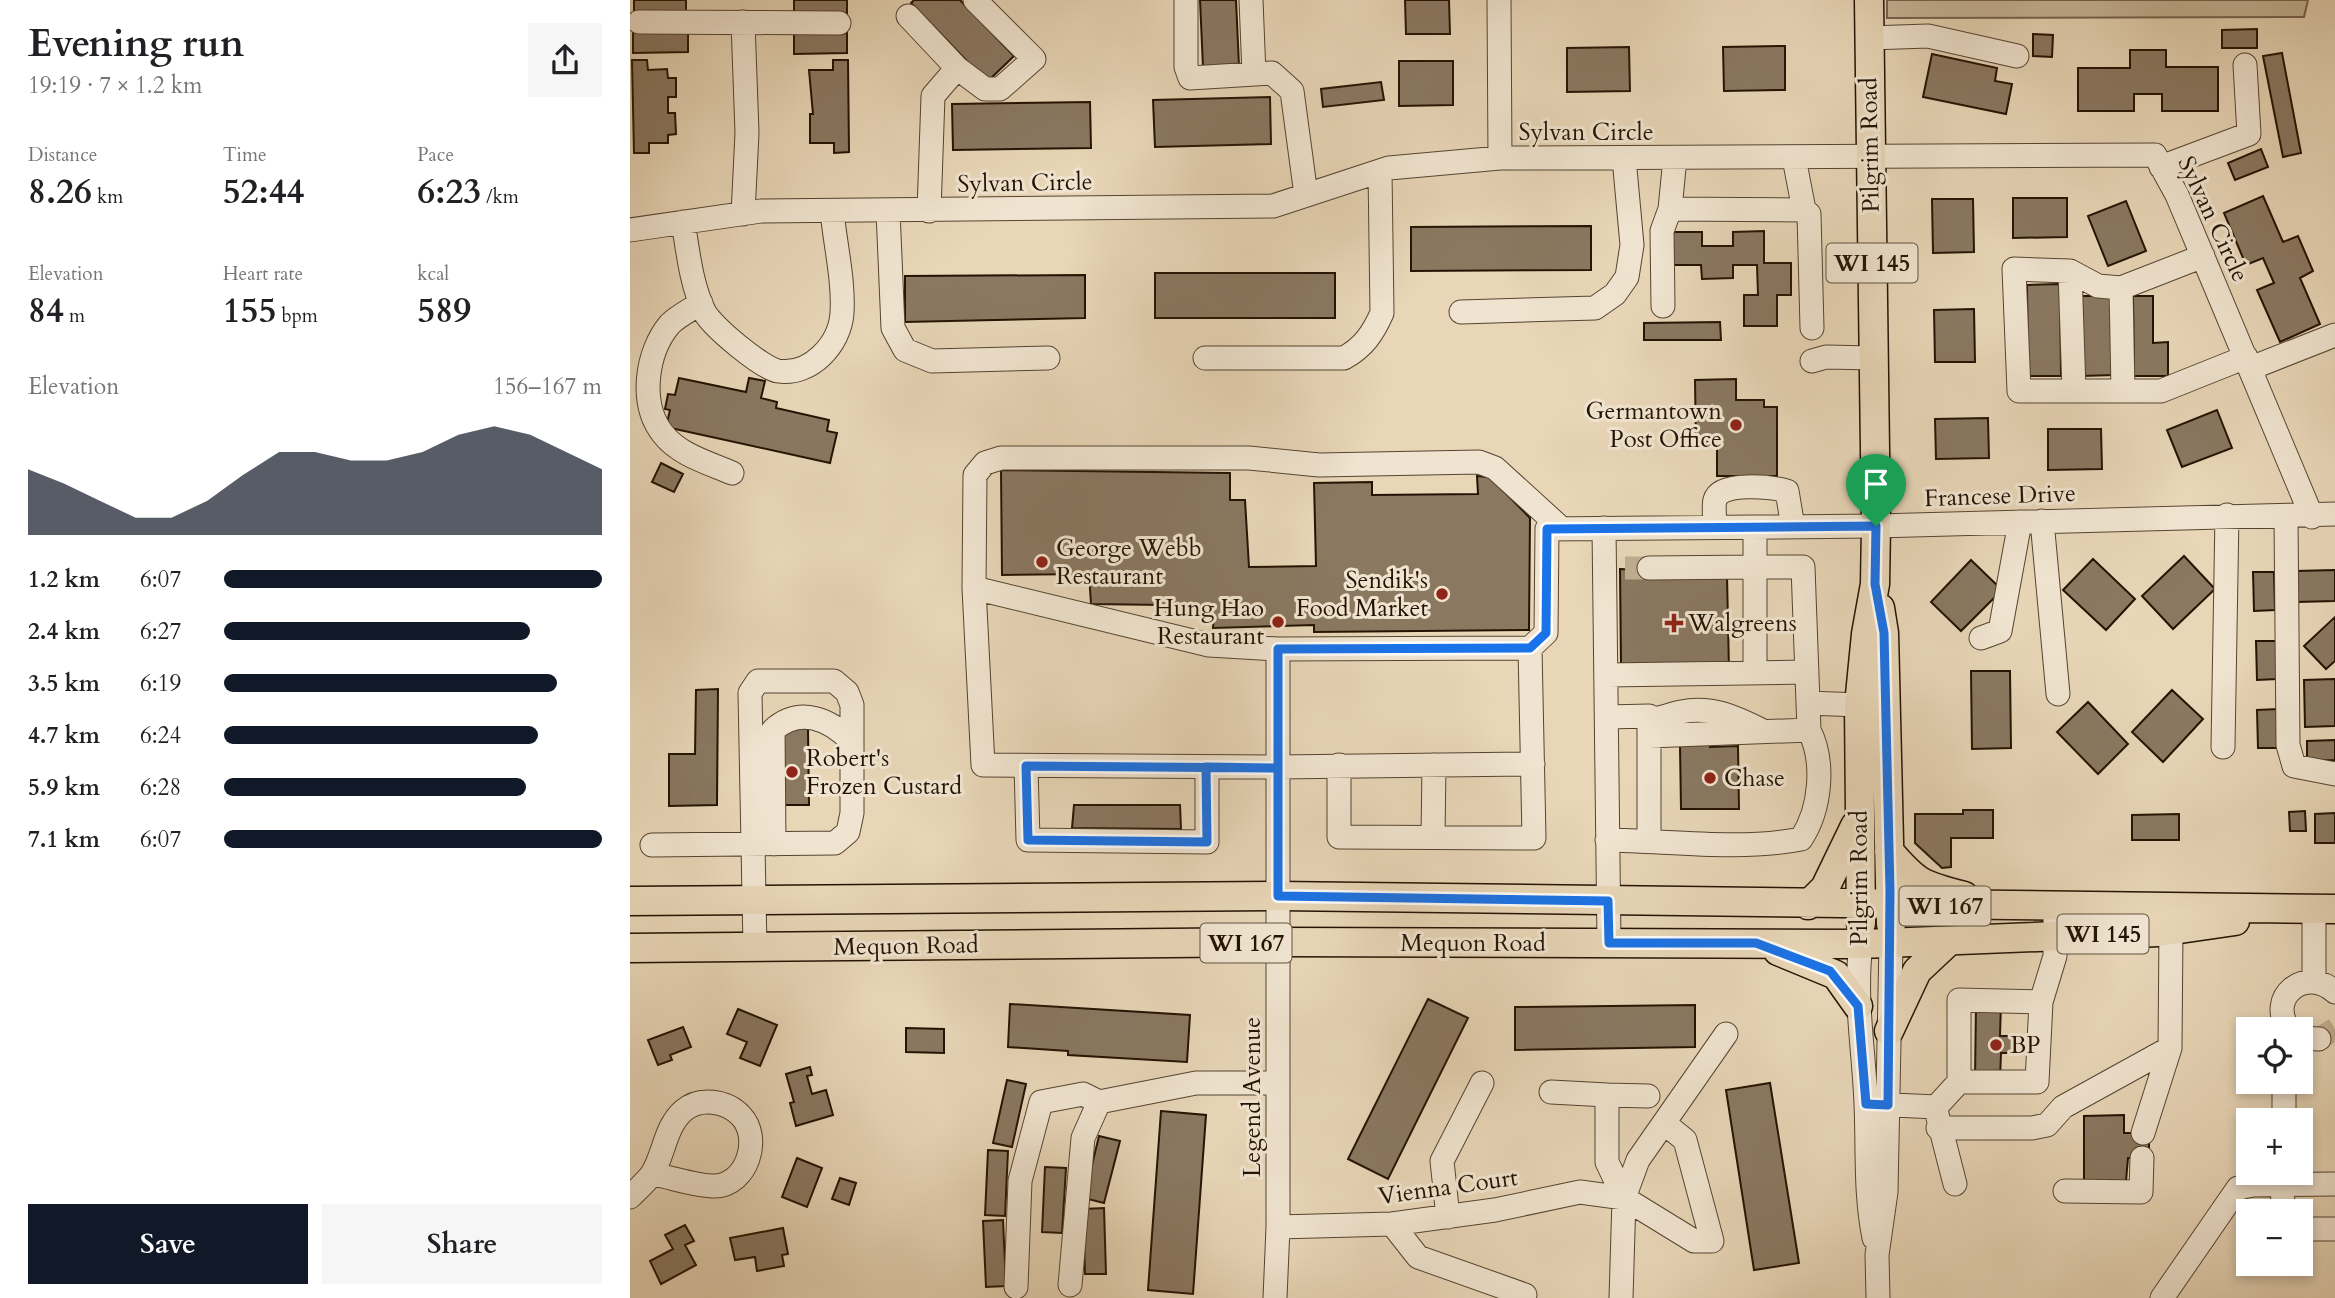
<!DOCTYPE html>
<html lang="en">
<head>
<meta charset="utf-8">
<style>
	body { margin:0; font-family:Cardo,serif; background:#f6f6f6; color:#202124; height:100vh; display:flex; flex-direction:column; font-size:26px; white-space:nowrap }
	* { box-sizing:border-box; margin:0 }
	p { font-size:23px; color:#757577 }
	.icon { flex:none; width:38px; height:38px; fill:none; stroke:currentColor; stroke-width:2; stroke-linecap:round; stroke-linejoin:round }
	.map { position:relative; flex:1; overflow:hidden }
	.panel { display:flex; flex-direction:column; background:#fff; width:630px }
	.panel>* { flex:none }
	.controls { position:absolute; left:1606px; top:1017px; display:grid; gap:14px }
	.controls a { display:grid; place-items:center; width:77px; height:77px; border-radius:0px; background:#fff; box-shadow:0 4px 10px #0003; font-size:35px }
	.pin { position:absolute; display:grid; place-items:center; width:60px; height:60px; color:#fff; margin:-72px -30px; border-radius:50% 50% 50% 0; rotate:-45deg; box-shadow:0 0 7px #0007 }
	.pin .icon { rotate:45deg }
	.round { display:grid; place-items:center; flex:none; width:74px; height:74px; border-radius:0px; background:#f6f6f6 }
	.head { display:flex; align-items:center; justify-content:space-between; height:119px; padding:0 28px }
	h1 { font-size:38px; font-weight:700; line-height:52px }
	.figures { display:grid; grid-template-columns:repeat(3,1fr); gap:10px; height:119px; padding:7px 28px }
	.figures div { display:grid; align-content:center }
	.figures b { font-size:35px; font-weight:700 }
	.figures small { font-size:19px; font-weight:400 }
	.figures p { font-size:19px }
	.chart { height:196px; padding:14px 28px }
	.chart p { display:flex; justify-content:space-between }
	.chart svg { width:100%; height:126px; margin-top:7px; fill:#111827; opacity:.7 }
	.primary-button { display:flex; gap:14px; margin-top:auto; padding:14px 28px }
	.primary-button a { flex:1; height:80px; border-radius:0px; background:#111827; color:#fff; font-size:28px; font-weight:700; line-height:80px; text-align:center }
	.primary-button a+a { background:#f6f6f6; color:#202124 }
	ul { padding:0 28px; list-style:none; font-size:23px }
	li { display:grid; grid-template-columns:112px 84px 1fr; align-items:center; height:52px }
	li i { height:18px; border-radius:9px; background:#111827 }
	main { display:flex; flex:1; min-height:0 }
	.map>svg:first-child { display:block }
	.green { fill:#c7b598; stroke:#76644e; stroke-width:2 }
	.building { fill:#8a7861; stroke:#241303; stroke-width:2 }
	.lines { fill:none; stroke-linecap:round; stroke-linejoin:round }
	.minor-tunnel { stroke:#c1af93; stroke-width:23; stroke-dasharray:23 11; stroke-linecap:butt }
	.minor-casing { stroke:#554430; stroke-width:25 }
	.major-casing { stroke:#241303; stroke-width:31 }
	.minor { stroke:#f0e4d0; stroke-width:23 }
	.major { stroke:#e8d6b7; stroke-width:28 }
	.route-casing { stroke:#fff; stroke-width:14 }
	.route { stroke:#1a73e8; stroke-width:9 }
	.poi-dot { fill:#8f2418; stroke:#f0e4d0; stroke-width:2.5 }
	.labels { text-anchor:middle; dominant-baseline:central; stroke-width:6; stroke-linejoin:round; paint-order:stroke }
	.shield { fill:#f0e4d0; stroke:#615240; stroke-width:2 }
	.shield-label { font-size:23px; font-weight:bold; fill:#241303 }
	.street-label { font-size:24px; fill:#241303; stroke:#f0e4d0 }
	.poi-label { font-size:24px; fill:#241303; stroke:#f0e4d0; text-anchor:start }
</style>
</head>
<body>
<main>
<section class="panel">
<div class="head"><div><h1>Evening run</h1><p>19:19 · 7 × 1.2 km</p></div><a class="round"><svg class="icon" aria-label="share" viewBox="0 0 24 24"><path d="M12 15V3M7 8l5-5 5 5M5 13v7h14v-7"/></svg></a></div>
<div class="figures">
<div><p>Distance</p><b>8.26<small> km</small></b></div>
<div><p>Time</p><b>52:44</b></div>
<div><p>Pace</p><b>6:23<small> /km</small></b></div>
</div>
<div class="figures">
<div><p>Elevation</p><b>84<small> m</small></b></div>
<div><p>Heart rate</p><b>155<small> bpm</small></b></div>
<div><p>kcal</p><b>589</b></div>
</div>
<div class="chart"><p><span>Elevation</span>156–167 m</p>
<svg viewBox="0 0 160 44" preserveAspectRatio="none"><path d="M0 44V21L10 26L20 32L30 38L40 38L50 32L60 23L70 15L80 15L90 18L100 18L110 15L120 9L130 6L140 9L150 15L160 21V44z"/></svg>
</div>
<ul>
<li><b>1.2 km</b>6:07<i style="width:100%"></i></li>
<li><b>2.4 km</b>6:27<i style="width:81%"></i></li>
<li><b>3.5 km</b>6:19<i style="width:88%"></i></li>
<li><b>4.7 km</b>6:24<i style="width:83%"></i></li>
<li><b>5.9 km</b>6:28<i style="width:80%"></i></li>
<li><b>7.1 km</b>6:07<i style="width:100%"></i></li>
</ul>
<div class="primary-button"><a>Save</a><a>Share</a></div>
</section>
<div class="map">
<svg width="1705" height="1298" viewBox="0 0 1705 1298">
	<rect width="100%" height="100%" fill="#e8d6b7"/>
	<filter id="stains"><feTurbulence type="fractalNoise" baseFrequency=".00286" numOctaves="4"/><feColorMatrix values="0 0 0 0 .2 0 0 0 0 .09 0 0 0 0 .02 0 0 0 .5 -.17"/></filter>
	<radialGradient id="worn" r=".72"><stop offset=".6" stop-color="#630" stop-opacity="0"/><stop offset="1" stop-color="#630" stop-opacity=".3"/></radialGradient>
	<path class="green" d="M 1257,0 L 1678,0 L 1674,17 L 1257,18 Z"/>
	<path class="building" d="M 4,0 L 56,0 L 56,11 L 4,12 Z
		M 164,0 L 217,0 L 217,13 L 164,13 Z
		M 284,0 L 330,0 L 384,56 L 357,82 L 281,3 Z
		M 570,0 L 606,0 L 609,66 L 573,67 Z
		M 775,0 L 819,0 L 820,34 L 776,34 Z
		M 1627,29 L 1627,48 L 1592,48 L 1592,30 Z
		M 3,32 L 58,32 L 58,52 L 3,53 Z
		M 217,33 L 217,53 L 164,54 L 164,34 Z
		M 1403,34 L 1423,35 L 1422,57 L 1403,56 Z
		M 1155,46 L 1155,90 L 1094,91 L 1093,47 Z
		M 999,47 L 1000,91 L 937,92 L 937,48 Z
		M 1500,50 L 1536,50 L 1536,67 L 1588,67 L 1588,111 L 1532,111 L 1532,94 L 1504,94 L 1504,111 L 1448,111 L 1448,68 L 1500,68 Z
		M 1652,53 L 1671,153 L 1653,157 L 1633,56 Z
		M 1302,54 L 1367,68 L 1365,81 L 1382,84 L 1376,114 L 1293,97 Z
		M 2,60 L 17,60 L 18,70 L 37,69 L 38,78 L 46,78 L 46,97 L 38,97 L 38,113 L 45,113 L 46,134 L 38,135 L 38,143 L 19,143 L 19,153 L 4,153 Z
		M 203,60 L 218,60 L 219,152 L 204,153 L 204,143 L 180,143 L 180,114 L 183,114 L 179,70 L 203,70 Z
		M 769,61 L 823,61 L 823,105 L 769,106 Z
		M 751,82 L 754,100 L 693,107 L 691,89 Z
		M 640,97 L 641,144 L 525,147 L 523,100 Z
		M 460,102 L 461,148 L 323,150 L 322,104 Z
		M 1631,149 L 1638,167 L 1605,180 L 1598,163 Z
		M 1633,196 L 1653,242 L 1668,236 L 1683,271 L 1670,278 L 1690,324 L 1650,342 L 1627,290 L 1644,283 L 1633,258 L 1616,265 L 1594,213 Z
		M 1383,198 L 1437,198 L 1437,237 L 1383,238 Z
		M 1302,199 L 1343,199 L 1344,252 L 1303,253 Z
		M 1496,201 L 1516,251 L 1478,266 L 1458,216 Z
		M 961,226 L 961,270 L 781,271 L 781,227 Z
		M 1134,231 L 1134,263 L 1161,263 L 1161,295 L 1147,295 L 1147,326 L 1114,326 L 1114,295 L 1128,295 L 1127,265 L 1103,265 L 1103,278 L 1072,279 L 1071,265 L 1040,265 L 1040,232 L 1072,232 L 1072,246 L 1103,246 L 1103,232 Z
		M 525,273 L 705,273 L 705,318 L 525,318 Z
		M 455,275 L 455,318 L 275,322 L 275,276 Z
		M 1430,284 L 1431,376 L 1398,376 L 1397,285 Z
		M 1450,296 L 1484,296 L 1485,375 L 1451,376 Z
		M 1503,296 L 1523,296 L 1523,343 L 1538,342 L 1538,376 L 1504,376 Z
		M 1344,309 L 1345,362 L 1305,362 L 1304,310 Z
		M 1090,322 L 1091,340 L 1014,340 L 1014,323 Z
		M 49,378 L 116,392 L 119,378 L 135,381 L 131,398 L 147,402 L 146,408 L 199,420 L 197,431 L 207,433 L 200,463 L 36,427 L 40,410 L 35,409 L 38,394 L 45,395 Z
		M 1106,379 L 1106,400 L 1134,400 L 1134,407 L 1147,407 L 1147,476 L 1087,476 L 1087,442 L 1066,442 L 1065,380 Z
		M 1587,410 L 1602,448 L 1552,467 L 1537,430 Z
		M 1358,418 L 1359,458 L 1306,459 L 1305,419 Z
		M 1418,429 L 1471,429 L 1472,469 L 1418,470 Z
		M 31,463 L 53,474 L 44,492 L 22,482 Z
		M 371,470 L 600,473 L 600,500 L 615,500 L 619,567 L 686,566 L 684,483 L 742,482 L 742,495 L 848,494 L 847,476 L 860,477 L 900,518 L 899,630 L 684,632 L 684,625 L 583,628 L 584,616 L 536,616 L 536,605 L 461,604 L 459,574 L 372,575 Z
		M 1554,556 L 1585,589 L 1543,629 L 1512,596 Z
		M 1463,559 L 1505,599 L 1476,630 L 1433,590 Z
		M 1341,560 L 1372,590 L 1331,631 L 1301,602 Z
		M 990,569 L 1097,575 L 1099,671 L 991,665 Z
		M 1705,570 L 1705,601 L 1667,602 L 1666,571 Z
		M 1623,572 L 1644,572 L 1645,610 L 1624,611 Z
		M 1705,617 L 1705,661 L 1696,669 L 1674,646 Z
		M 1626,641 L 1646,641 L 1647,679 L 1627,680 Z
		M 1341,671 L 1380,671 L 1381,748 L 1342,749 Z
		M 1705,679 L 1705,726 L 1675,727 L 1674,680 Z
		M 88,689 L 87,805 L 39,806 L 39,754 L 65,754 L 66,690 Z
		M 1542,690 L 1573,719 L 1533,762 L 1502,732 Z
		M 1458,702 L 1498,744 L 1468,774 L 1427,732 Z
		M 1648,709 L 1649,748 L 1628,748 L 1627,710 Z
		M 1054,713 L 1079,713 L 1080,747 L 1108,746 L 1109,809 L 1051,809 L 1050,746 L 1055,746 Z
		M 151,728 L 178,728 L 179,805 L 147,805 Z
		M 1705,740 L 1705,760 L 1677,761 L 1677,741 Z
		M 444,805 L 550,805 L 551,829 L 442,828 Z
		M 1333,810 L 1363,810 L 1363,838 L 1321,838 L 1321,867 L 1312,868 L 1285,843 L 1285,814 L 1333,814 Z
		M 1675,811 L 1676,831 L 1660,831 L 1659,812 Z
		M 1705,813 L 1705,843 L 1685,843 L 1685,814 Z
		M 1549,814 L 1549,840 L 1502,840 L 1502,815 Z
		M 798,999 L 838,1018 L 758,1179 L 718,1159 Z
		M 380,1004 L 560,1015 L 557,1062 L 438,1055 L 438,1051 L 378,1047 Z
		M 1346,1004 L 1371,1004 L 1370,1036 L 1387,1036 L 1386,1053 L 1371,1053 L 1370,1079 L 1345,1079 Z
		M 1065,1005 L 1065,1047 L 885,1050 L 885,1007 Z
		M 108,1009 L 147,1025 L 130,1066 L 110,1058 L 117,1042 L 97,1034 Z
		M 53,1027 L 61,1047 L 40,1055 L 42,1060 L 28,1065 L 18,1040 Z
		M 276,1028 L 314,1029 L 314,1053 L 276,1052 Z
		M 180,1067 L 182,1075 L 177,1076 L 182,1094 L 196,1090 L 203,1115 L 166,1126 L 160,1103 L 164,1102 L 156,1074 Z
		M 377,1080 L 396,1084 L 382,1147 L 363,1143 Z
		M 1140,1083 L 1169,1263 L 1124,1270 L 1096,1090 Z
		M 531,1111 L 576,1115 L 563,1294 L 518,1290 Z
		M 1494,1115 L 1494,1133 L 1519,1133 L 1519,1158 L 1498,1158 L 1496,1181 L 1454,1180 L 1454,1116 Z
		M 469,1136 L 490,1141 L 474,1203 L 454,1198 Z
		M 358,1150 L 378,1151 L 375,1216 L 355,1215 Z
		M 167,1158 L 192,1168 L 177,1207 L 152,1197 Z
		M 415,1167 L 436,1168 L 432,1233 L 412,1232 Z
		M 210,1178 L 226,1183 L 219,1205 L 202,1199 Z
		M 474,1208 L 476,1274 L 455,1274 L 453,1209 Z
		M 373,1220 L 376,1286 L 356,1287 L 353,1221 Z
		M 55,1225 L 64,1241 L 55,1245 L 66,1265 L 31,1284 L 20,1261 L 43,1249 L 35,1235 Z
		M 153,1228 L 158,1254 L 152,1255 L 154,1266 L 127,1271 L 125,1257 L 105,1260 L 100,1238 Z"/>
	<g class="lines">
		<path class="minor-tunnel" d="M 995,568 L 1019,568
			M 1689,1039 L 1705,1029"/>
		<defs>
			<path id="minor" d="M 556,0 L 556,67 L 560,78 L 642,73 L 662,91 L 676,195
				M 621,0 L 624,74
				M 869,0 L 870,158
				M 278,16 L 327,68
				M 9,22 L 209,23
				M 113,22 L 117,133 L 113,214
				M 1239,38 L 1298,36 L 1387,56
				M 1164,158 L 1174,210 L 1179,214 L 1182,328
				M 1531,167 L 1619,134 L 1615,65
				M 1040,209 L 1174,210
				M 258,211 L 263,328 L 275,350 L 302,361 L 418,358
				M 299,211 L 303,96 L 327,68 L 355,89 L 370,89 L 404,59 L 345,0
				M 53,222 C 58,251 61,284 74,311 C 81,326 132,368 148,371 C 181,376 210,344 212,313 C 214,280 205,244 202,211
				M 0,230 L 131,211 L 643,206 L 759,168 L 870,158 L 1525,155 L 1547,195 L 1682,517
				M 1573,256 L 1491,288 L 1468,286 L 1440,271 L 1384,269 L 1389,391 L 1531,391 L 1616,357
				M 1440,271 L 1444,391
				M 1491,288 L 1493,391
				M 71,303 C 62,309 48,316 40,324 C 16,352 9,404 33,434 C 49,455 79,463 102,473
				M 1033,306 L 1032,231 L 1040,209 L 1045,158
				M 831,312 L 965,308 L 985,294 L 997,277 L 1002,245 L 994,158
				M 575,358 L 714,358 C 734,347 743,333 752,313 L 750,171
				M 1182,361 L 1196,357 L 1243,358
				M 1621,368 L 1705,335
				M 1656,516 L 1658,745 L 1664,766 L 1705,774
				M 1412,521 L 1428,694
				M 1085,527 C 1085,519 1083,507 1085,500 C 1090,481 1142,487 1157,491 L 1163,527
				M 974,528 L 979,943
				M 1019,568 L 1125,567 L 1125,527
				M 344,588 L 345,475 L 355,463 L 371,458 L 619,458 L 689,465 L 849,462 L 865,468 L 932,529
				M 1351,638 L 1370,631 L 1390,522
				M 900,648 L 916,633 L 917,529 L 1246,526 L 1705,514
				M 648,649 L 579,645 L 344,588 L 353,765 L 648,767 L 903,764
				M 977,675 L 1177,672
				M 1178,703 L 1229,705
				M 977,717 L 1019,716 L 1019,841
				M 1019,719 C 1031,719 1040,714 1051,712 C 1082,706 1105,717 1131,730
				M 1019,736 L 1179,730
				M 1593,747 L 1597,515
				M 396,766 L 398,840 L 577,842 L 577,767
				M 803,837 L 804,765
				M 977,840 C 1040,841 1110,851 1171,839 C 1191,809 1195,761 1179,730 L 1173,567 L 1125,567 L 1125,672
				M 144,844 L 143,730 C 170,706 200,719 222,742
				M 22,845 L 205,843 L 218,832 L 222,813 L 222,705 L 217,692 L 204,681 L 128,681 L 120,693 L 125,947
				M 1684,910 L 1684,981
				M 1231,944 C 1224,998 1234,1050 1236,1104 C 1238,1150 1235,1193 1244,1238
				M 1659,1029 C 1636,998 1675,965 1705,992
				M 1671,1038 L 1689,1039
				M 1329,1082 L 1407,1082 L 1411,1002 L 1425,956 L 1425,906
				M 921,1092 L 977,1095 L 977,1162 L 994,1198 L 1064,1241 L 1082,1241 L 1055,1140 L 1034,1123
				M 977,1095 L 1018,1096
				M 1243,1104 L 1306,1107 L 1329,1082 L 1329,1000 L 1411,1002
				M 1307,1114 L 1325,1184
				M 1654,1120 L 1654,1082
				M 1308,1128 L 1402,1128 L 1417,1125 L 1433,1107 L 1540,1048
				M 1513,1133 L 1540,1048 L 1541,930
				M 1652,1172 L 1653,1211
				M 1435,1191 L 1511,1192 L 1512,1158
				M 0,1197 C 7,1190 16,1182 22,1174 C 34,1155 35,1127 53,1111 C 69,1097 96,1100 111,1116 C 132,1138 117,1185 85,1186 C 65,1186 41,1177 22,1174
				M 818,1217 L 812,1161 L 852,1083
				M 762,1224 L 788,1257 L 895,1295
				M 648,1227 L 762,1224 L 865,1210 L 950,1192 L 994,1198
				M 1671,1229 L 1705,1229
				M 440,1285 L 453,1138 L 469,1102 L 566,1083 L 648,1083
				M 386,1287 L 390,1181 L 411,1102 L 453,1094 L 469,1102
				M 645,1298 L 648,1227 L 648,649 L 900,648 L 904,838 L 709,837 L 709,765
				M 991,1298 L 994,1198 L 1008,1160 L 1096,1034
				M 1248,1298 L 1247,1255 L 1256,1192 L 1261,943
				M 1532,1298 L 1608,1188 L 1623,1185 L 1705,1184"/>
			<path id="major" d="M 1250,608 L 1254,633 L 1261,924
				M 1259,851 C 1287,884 1292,885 1334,896
				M 0,901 L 648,896 L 1705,909
				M 1178,905 L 1195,888 L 1225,826
				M 1231,923 L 1229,705 L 1236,634 L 1245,584 L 1246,526 L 1239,0
				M 0,948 L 648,942 L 1231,944 L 1529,932 L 1605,921
				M 1148,951 L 1206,975 L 1228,1006
				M 1259,1031 L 1287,971 L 1319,941"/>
		</defs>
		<use href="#minor" class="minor-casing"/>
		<use href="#major" class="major-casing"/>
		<use href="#minor" class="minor"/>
		<use href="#major" class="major"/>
	</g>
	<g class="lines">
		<defs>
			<path id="route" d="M 1246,526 L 917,529 L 916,633 L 900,648 L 648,649 L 648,768 L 396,766 L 398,840 L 577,842 L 576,767 L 648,768 L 648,896 L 978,901 L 979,943 L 1126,943 L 1200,971 L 1228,1006 L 1236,1104 L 1258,1105 L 1260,891 L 1254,633 L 1245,584 L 1246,526"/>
		</defs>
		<use href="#route" class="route-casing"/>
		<use href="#route" class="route"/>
	</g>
	<g class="poi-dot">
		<circle cx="1106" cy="425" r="7"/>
		<circle cx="412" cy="562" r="7"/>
		<circle cx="812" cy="594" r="7"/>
		<circle cx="648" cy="622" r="7"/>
		<path d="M1040.5 612.5h7v7h7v7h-7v7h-7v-7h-7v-7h7z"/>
		<circle cx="162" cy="772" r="7"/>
		<circle cx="1080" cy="778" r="7"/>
		<circle cx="1366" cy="1045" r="7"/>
	</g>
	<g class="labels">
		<g class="shield">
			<rect x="1196.5" y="243.5" width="91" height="39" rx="5"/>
			<rect x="1269.5" y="886.5" width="91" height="39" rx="5"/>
			<rect x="1427.5" y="914.5" width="91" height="39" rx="5"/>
			<rect x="570.5" y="923.5" width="91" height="39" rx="5"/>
		</g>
		<g class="shield-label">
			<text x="1242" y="263">WI 145</text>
			<text x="1315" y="906">WI 167</text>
			<text x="1473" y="934">WI 145</text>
			<text x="616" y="943">WI 167</text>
		</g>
		<g class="street-label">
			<text x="956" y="132">Sylvan Circle</text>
			<text transform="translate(1240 145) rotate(-91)">Pilgrim Road</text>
			<text transform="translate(395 183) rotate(-1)">Sylvan Circle</text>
			<text transform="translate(1583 219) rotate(65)">Sylvan Circle</text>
			<text transform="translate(1370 496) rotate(-2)">Francese Drive</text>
			<text transform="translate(1229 878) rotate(-90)">Pilgrim Road</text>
			<text x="843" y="943">Mequon Road</text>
			<text transform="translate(276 946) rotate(-1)">Mequon Road</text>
			<text transform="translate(622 1097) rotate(-90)">Legend Avenue</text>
			<text transform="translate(818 1187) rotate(-8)">Vienna Court</text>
		</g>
		<g class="poi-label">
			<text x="1092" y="411" text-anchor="end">Germantown<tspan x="1092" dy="28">Post Office</tspan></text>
			<text x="426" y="548">George Webb<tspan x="426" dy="28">Restaurant</tspan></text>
			<text x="798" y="580" text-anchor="end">Sendik's<tspan x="798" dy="28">Food Market</tspan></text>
			<text x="634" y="608" text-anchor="end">Hung Hao<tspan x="634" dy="28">Restaurant</tspan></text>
			<text x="1058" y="623">Walgreens</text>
			<text x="176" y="758">Robert's<tspan x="176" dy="28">Frozen Custard</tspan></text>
			<text x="1094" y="778">Chase</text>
			<text x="1380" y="1045">BP</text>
		</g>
	</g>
	<rect width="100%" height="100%" filter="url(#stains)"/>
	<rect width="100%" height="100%" fill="url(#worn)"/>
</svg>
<div class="controls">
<a><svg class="icon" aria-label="locate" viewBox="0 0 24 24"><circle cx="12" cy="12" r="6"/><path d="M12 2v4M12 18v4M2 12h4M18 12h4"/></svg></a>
<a>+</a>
<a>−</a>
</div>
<div class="pin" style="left:1246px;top:526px;background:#1e9e55"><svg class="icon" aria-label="arrive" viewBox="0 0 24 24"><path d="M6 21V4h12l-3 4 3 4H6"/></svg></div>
</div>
</main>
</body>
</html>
